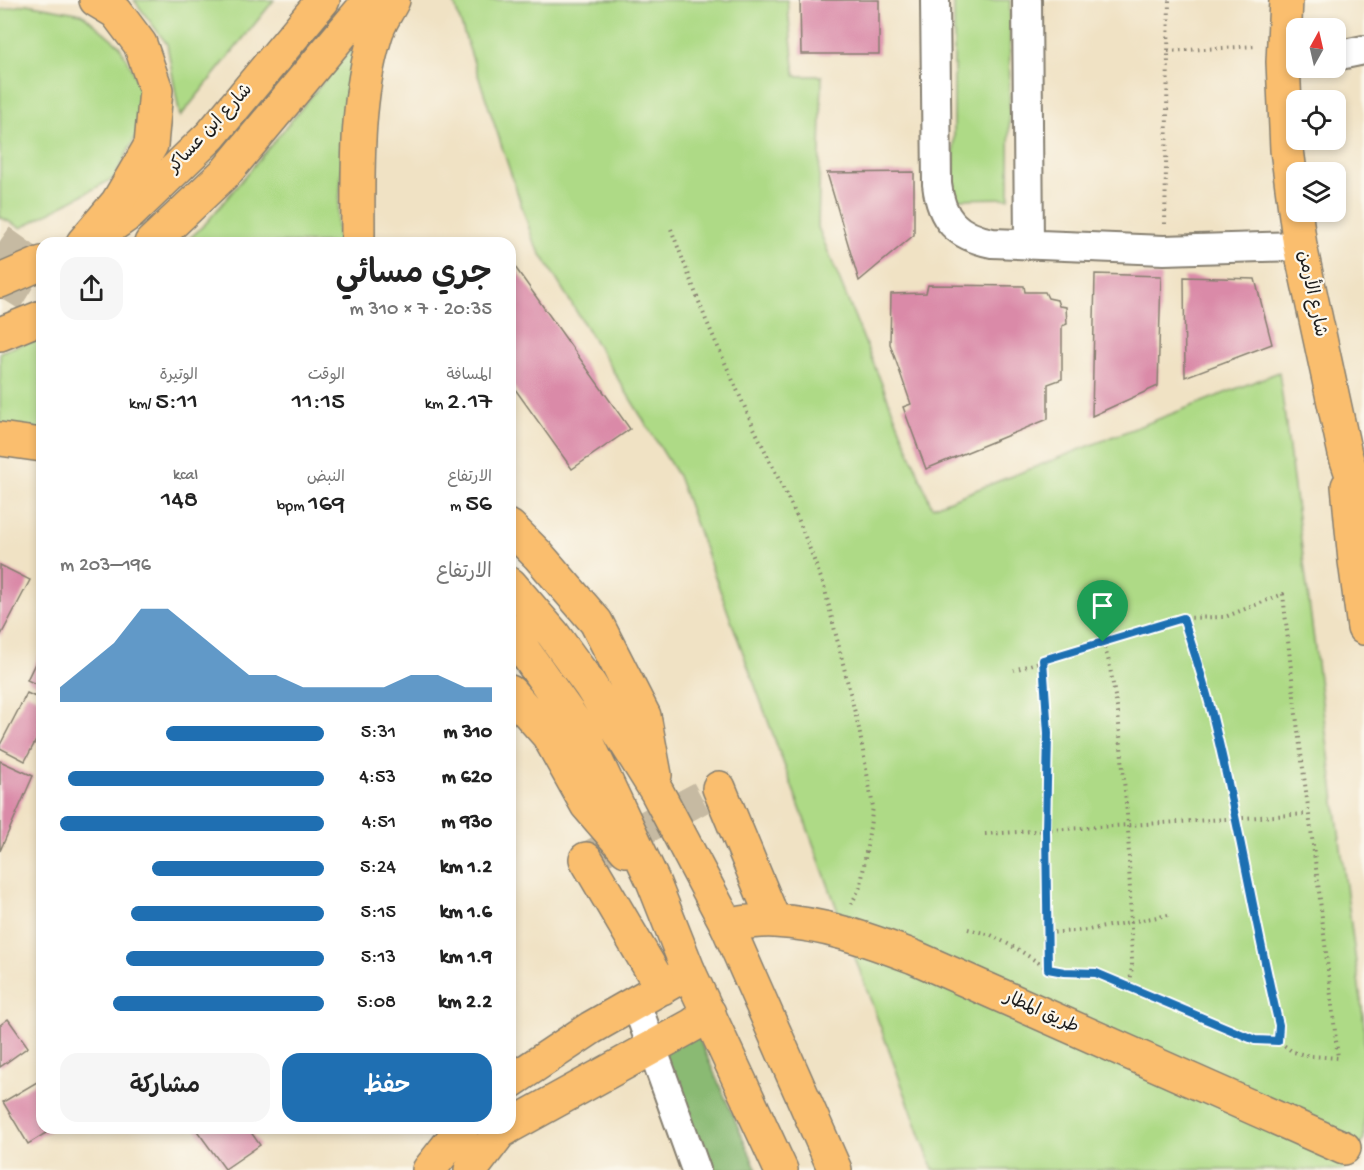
<!DOCTYPE html>
<html lang="ar">
<head>
<meta charset="utf-8">
<style>
	body { margin:0; font-family:"Gochi Hand","Playpen Sans Arabic",sans-serif; background:#f6f6f6; color:#222; direction:rtl; height:100vh; display:flex; flex-direction:column; font-size:22px; white-space:nowrap }
	* { box-sizing:border-box; margin:0 }
	p { font-size:20px; color:#767676 }
	.icon { flex:none; width:33px; height:33px; fill:none; stroke:currentColor; stroke-width:2; stroke-linecap:round; stroke-linejoin:round }
	.map { position:relative; flex:1; overflow:hidden; direction:ltr }
	.panel { position:absolute; left:36px; top:237px; width:480px; height:897px; display:flex; flex-direction:column; background:#fff; border-radius:18px; box-shadow:0 3px 9px #0003; direction:rtl }
	.panel>* { flex:none }
	.needle { width:39px; rotate:8deg }
	.tools { position:absolute; left:1286px; top:18px; display:grid; gap:12px }
	.tools a { display:grid; place-items:center; width:60px; height:60px; border-radius:12px; background:#fff; box-shadow:0 3px 9px #0003; font-size:30px }
	.pin { position:absolute; display:grid; place-items:center; width:51px; height:51px; color:#fff; margin:-62px -26px; border-radius:50% 50% 50% 0; rotate:-45deg; box-shadow:0 0 6px #0007 }
	.pin .icon { rotate:45deg }
	.round { display:grid; place-items:center; flex:none; width:63px; height:63px; border-radius:18px; background:#f6f6f6 }
	.headline { display:flex; align-items:center; justify-content:space-between; height:102px; padding:0 24px }
	h1 { font-size:33px; font-weight:600; line-height:45px }
	.metrics { display:grid; grid-template-columns:repeat(3,1fr); gap:9px; height:102px; padding:6px 24px }
	.metrics div { display:grid; align-content:center }
	.metrics b { font-size:26px; font-weight:600 }
	.metrics small { font-size:16px; font-weight:400 }
	.metrics p { font-size:16px }
	.chart { height:168px; padding:12px 24px }
	.chart p { display:flex; justify-content:space-between }
	.chart svg { width:100%; height:108px; margin-top:6px; fill:#1f6fb2; opacity:.7 }
	.cta { display:flex; gap:12px; margin-top:auto; padding:12px 24px }
	.cta a { flex:1; height:69px; border-radius:18px; background:#1f6fb2; color:#fff; font-size:24px; font-weight:600; line-height:69px; text-align:center }
	.cta a+a { background:#f6f6f6; color:#222 }
	ul { padding:0 24px; list-style:none; font-size:20px }
	li { display:grid; grid-template-columns:96px 72px 1fr; align-items:center; height:45px }
	li i { height:15px; border-radius:8px; background:#1f6fb2 }
	.map>svg:first-child { display:block }
	.green { fill:#aeda86; stroke:#657b51; stroke-width:1.5 }
	.forest { fill:#8aba73; stroke:#536b48; stroke-width:1.5 }
	.building { fill:#da8aa8 }
	.lines { fill:none; stroke-linecap:round; stroke-linejoin:round }
	.major-tunnel { stroke:#c6baa2; stroke-width:33; stroke-dasharray:33 16; stroke-linecap:butt }
	.highway-tunnel { stroke:#c6baa2; stroke-width:33; stroke-dasharray:33 16; stroke-linecap:butt }
	.minor-casing { stroke:#867f70; stroke-width:32 }
	.major-casing { stroke:#867f70; stroke-width:36 }
	.highway-casing { stroke:#867f70; stroke-width:36 }
	.path { stroke:#867f70; stroke-width:4; stroke-dasharray:1.5 4.5; stroke-linecap:butt }
	.minor { stroke:#fff; stroke-width:28 }
	.major { stroke:#fabe6e; stroke-width:33 }
	.highway { stroke:#fabe6e; stroke-width:33 }
	.route-casing { stroke:#fff; stroke-width:12 }
	.route { stroke:#1f6fb2; stroke-width:8 }
	.labels { text-anchor:middle; dominant-baseline:central; stroke-width:4.5; stroke-linejoin:round; paint-order:stroke }
	.street-label { font-size:18px; fill:#1c1c1c; stroke:#fbf7ec }
</style>
</head>
<body>
<div class="map">
<svg width="1364" height="1170" viewBox="0 0 1364 1170">
	<rect width="100%" height="100%" fill="#fbf7ec"/>
	<filter id="ink" filterUnits="userSpaceOnUse"><feTurbulence type="fractalNoise" baseFrequency=".0167" numOctaves="2"/><feDisplacementMap in="SourceGraphic" scale="12" xChannelSelector="R" yChannelSelector="G"/><feConvolveMatrix kernelMatrix="1 2 1 2 8 2 1 2 1" color-interpolation-filters="sRGB"/></filter>
	<filter id="wash" filterUnits="userSpaceOnUse"><feTurbulence type="fractalNoise" baseFrequency=".008" numOctaves="4" result="noise"/><feDisplacementMap in="SourceGraphic" scale="24" xChannelSelector="R" yChannelSelector="G"/><feGaussianBlur stdDeviation="1.35" result="paint"/><feColorMatrix in="noise" values="0 0 0 0 0 0 0 0 0 0 0 0 0 0 0 0 0 1.4 0 .05"/><feComposite in="paint" operator="in"/></filter>
	<g filter="url(#wash)">
		<rect width="100%" height="100%" fill="#f0e2c4"/>
		<path class="green" d="M 134,0 L 274,0 L 180,117 L 167,44 Z
			M 453,0 L 787,0 L 795,76 L 822,76 L 818,227 L 932,507 L 1279,372 L 1364,1024 L 1364,1139 L 1344,1170 L 933,1170 L 678,476 L 534,243 Z
			M 954,0 L 1010,0 L 1009,198 L 954,199 Z
			M 27,4 L 82,14 L 119,45 L 133,71 L 140,91 L 138,132 L 114,178 L 21,228 L 0,217 L 0,10 Z
			M 354,45 L 337,223 L 338,243 L 185,243 L 208,221 Z
			M 42,337 L 42,433 L 0,429 L 0,352 Z"/>
		<path class="forest" d="M 693,1025 L 757,1170 L 696,1170 L 653,1048 Z"/>
		<g id="blocks">
			<path class="building" d="M 800,0 L 879,0 L 879,54 L 801,54 Z
				M 914,172 L 914,235 L 859,281 L 827,173 Z
				M 515,267 L 630,429 L 572,469 L 510,382 L 510,270 Z
				M 1095,274 L 1161,276 L 1158,386 L 1092,416 Z
				M 1184,277 L 1255,279 L 1272,344 L 1185,377 Z
				M 928,285 L 1024,286 L 1025,292 L 1045,292 L 1048,298 L 1057,300 L 1059,306 L 1066,307 L 1067,324 L 1062,326 L 1062,379 L 1048,384 L 1048,419 L 926,469 L 903,407 L 911,404 L 890,344 L 891,294 L 926,293 Z
				M 0,565 L 30,580 L 0,637 Z
				M 42,649 L 42,687 L 27,680 Z
				M 27,693 L 42,700 L 42,729 L 25,761 L 0,748 L 0,745 Z
				M 0,761 L 33,776 L 0,851 Z
				M 8,1019 L 28,1047 L 0,1067 L 0,1025 Z
				M 42,1079 L 42,1128 L 54,1128 L 28,1144 L 3,1102 Z
				M 195,1128 L 248,1128 L 260,1145 L 225,1169 Z"/>
		</g>
	</g>
	<g filter="url(#ink)">
		<use href="#blocks" fill-opacity="0" stroke="#867f70" stroke-width="1.5"/>
		<g class="lines">
			<path class="major-tunnel" d="M 586,859 L 719,788"/>
			<path class="highway-tunnel" d="M 0,241 L 42,271
				M 0,278 L 42,304"/>
			<defs>
				<path id="minor" d="M 935,0 L 937,184 C 941,220 957,236 992,243 L 1164,250 L 1300,246
					M 1027,0 L 1029,244
					M 1335,56 L 1364,50
					M 636,1003 L 696,1170"/>
				<path id="major" d="M 1286,0 L 1283,62 L 1287,150 L 1300,246 L 1345,454 L 1364,511
					M 94,238 L 130,213 L 211,135 L 323,0
					M 151,243 L 226,172 L 370,0
					M 0,281 L 42,263
					M 0,334 L 42,317
					M 1348,486 L 1355,561 L 1364,628
					M 719,788 L 774,921
					M 586,859 L 662,988
					M 727,925 C 742,923 759,920 774,921 C 822,923 869,940 914,957 L 1344,1148
					M 510,1082 L 591,1028 L 689,972
					M 510,1126 L 693,1025 L 709,1013
					M 429,1170 L 462,1128
					M 471,1170 L 500,1132 L 507,1128"/>
				<path id="highway" d="M 83,243 L 117,203 L 151,145 L 156,90 L 140,44 L 116,12 L 96,0
					M 358,243 C 358,176 355,102 375,37 C 378,24 387,12 393,0
					M 0,439 L 42,445
					M 510,527 L 538,555 L 596,622 L 644,716 L 655,775
					M 510,584 L 553,634 L 590,685 L 657,792 L 727,925 L 835,1170
					M 510,631 L 585,737 L 653,881 L 689,972 L 781,1170
					M 510,692 L 548,735 L 587,805 L 626,850"/>
			</defs>
			<use href="#minor" class="minor-casing"/>
			<use href="#major" class="major-casing"/>
			<use href="#highway" class="highway-casing"/>
			<path class="path" d="M 1168,51 L 1257,46
				M 1165,224 L 1169,0
				M 671,229 L 706,320 L 754,428 L 799,521 L 824,586 L 859,729 L 873,807 L 861,885 L 850,907
				M 1183,618 C 1194,652 1206,687 1214,722 C 1239,823 1255,925 1279,1025 L 1278,1041
				M 1103,642 L 1109,662 L 1118,713 L 1128,825 L 1132,964 L 1130,986
				M 1043,660 L 1048,733 L 1046,831 L 1048,968
				M 985,834 L 1307,814
				M 968,929 L 991,935 L 1019,950 L 1048,969 L 1064,972 L 1096,973 L 1255,1040 L 1278,1041 L 1293,1052 L 1311,1056 L 1338,1058 L 1319,891 L 1296,715 L 1283,594 L 1225,617 L 1183,618 L 1014,670
				M 1048,933 L 1088,930 L 1168,915"/>
			<use href="#minor" class="minor"/>
			<use href="#major" class="major"/>
			<use href="#highway" class="highway"/>
		</g>
	</g>
	<g class="lines" filter="url(#ink)">
		<defs>
			<path id="route" d="M 1183,618 C 1194,652 1206,687 1214,722 C 1239,823 1255,925 1279,1025 L 1278,1041 L 1255,1040 L 1096,973 L 1064,972 L 1048,969 L 1046,831 L 1048,733 L 1043,660 Z"/>
		</defs>
		<use href="#route" class="route-casing"/>
		<use href="#route" class="route"/>
	</g>
	<g class="labels">
		<g class="street-label">
			<text transform="translate(211 129) rotate(-47)">شارع ابن عساكر</text>
			<text transform="translate(1311 294) rotate(78)">شارع الأرمن</text>
			<text transform="translate(1041 1013) rotate(24)">طريق المطار</text>
		</g>
	</g>
</svg>
<div class="tools">
<a><svg class="needle" viewBox="-14 -14 28 28"><path d="M0-13l5 13h-10z" fill="#e53935"/><path d="M0 13l5-13h-10z" fill="#767676"/></svg></a>
<a><svg class="icon" aria-label="locate" viewBox="0 0 24 24"><circle cx="12" cy="12" r="6"/><path d="M12 2v4M12 18v4M2 12h4M18 12h4"/></svg></a>
<a><svg class="icon" aria-label="layers" viewBox="0 0 24 24"><path d="M12 4l9 5-9 5-9-5zM3 14l9 5 9-5"/></svg></a>
</div>
<div class="pin" style="left:1103px;top:642px;background:#1e9e55"><svg class="icon" aria-label="arrive" viewBox="0 0 24 24"><path d="M6 21V4h12l-3 4 3 4H6"/></svg></div>
<section class="panel">
<div class="headline"><div><h1>جري مسائي</h1><p>20:35 · 7 × 310 m</p></div><a class="round"><svg class="icon" aria-label="share" viewBox="0 0 24 24"><path d="M12 15V3M7 8l5-5 5 5M5 13v7h14v-7"/></svg></a></div>
<div class="metrics">
<div><p>المسافة</p><b>2.17<small> km</small></b></div>
<div><p>الوقت</p><b>11:15</b></div>
<div><p>الوتيرة</p><b>5:11<small> /km</small></b></div>
</div>
<div class="metrics">
<div><p>الارتفاع</p><b>56<small> m</small></b></div>
<div><p>النبض</p><b>169<small> bpm</small></b></div>
<div><p>kcal</p><b>148</b></div>
</div>
<div class="chart"><p><span>الارتفاع</span>196–203 m</p>
<svg viewBox="0 0 160 44" preserveAspectRatio="none"><path d="M0 44V38L10 29L20 20L30 6L40 6L50 15L60 24L70 33L80 33L90 38L100 38L110 38L120 38L130 33L140 33L150 38L160 38V44z"/></svg>
</div>
<ul>
<li><b>310 m</b>5:31<i style="width:60%"></i></li>
<li><b>620 m</b>4:53<i style="width:97%"></i></li>
<li><b>930 m</b>4:51<i style="width:100%"></i></li>
<li><b>1.2 km</b>5:24<i style="width:65%"></i></li>
<li><b>1.6 km</b>5:15<i style="width:73%"></i></li>
<li><b>1.9 km</b>5:13<i style="width:75%"></i></li>
<li><b>2.2 km</b>5:08<i style="width:80%"></i></li>
</ul>
<div class="cta"><a>حفظ</a><a>مشاركة</a></div>
</section>
</div>
</body>
</html>
